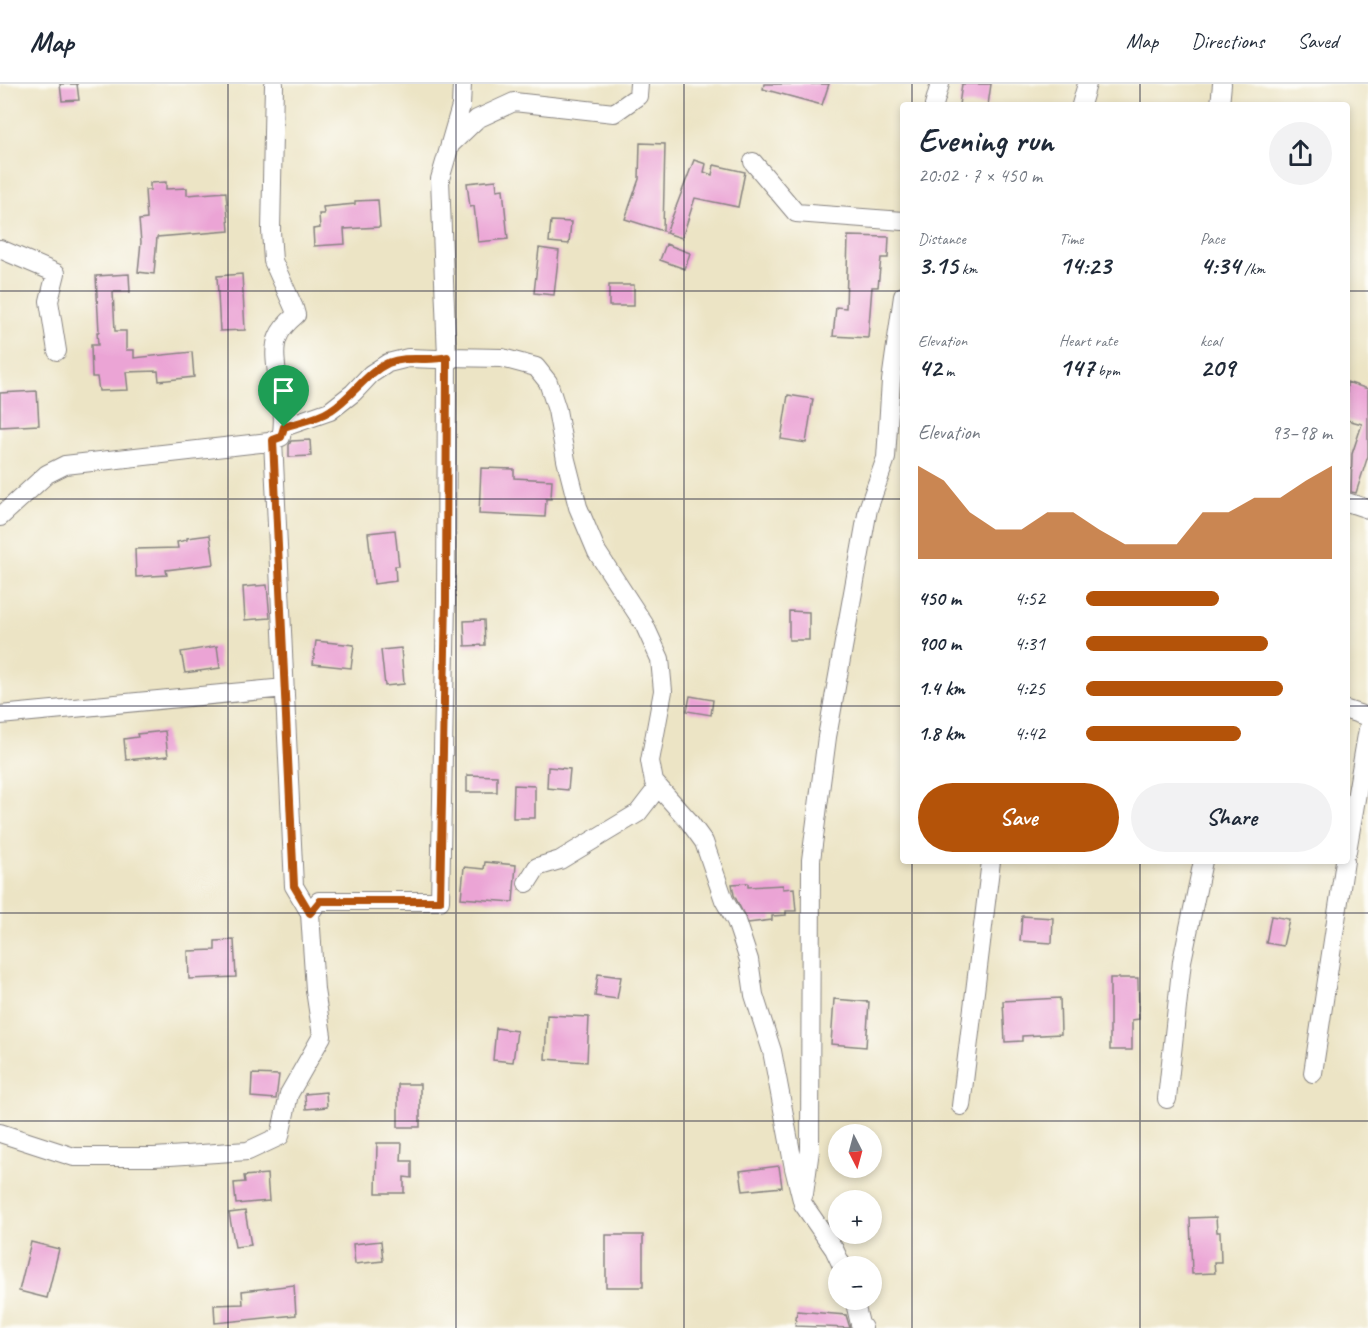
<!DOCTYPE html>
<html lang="en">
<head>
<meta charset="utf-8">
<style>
	body { margin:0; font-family:Caveat,sans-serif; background:#f2f2f3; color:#1f2937; height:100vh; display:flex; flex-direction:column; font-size:22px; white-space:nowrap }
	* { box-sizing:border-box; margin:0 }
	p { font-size:20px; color:#747a83 }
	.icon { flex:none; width:33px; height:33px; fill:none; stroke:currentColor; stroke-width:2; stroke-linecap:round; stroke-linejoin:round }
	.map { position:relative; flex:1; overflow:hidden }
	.drawer { position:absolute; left:900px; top:18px; width:450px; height:762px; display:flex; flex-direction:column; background:#fff; border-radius:6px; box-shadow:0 3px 9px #0003 }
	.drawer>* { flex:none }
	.needle { width:39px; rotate:174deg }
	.controls { position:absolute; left:828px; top:1040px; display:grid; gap:12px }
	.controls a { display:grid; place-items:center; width:54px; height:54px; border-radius:50%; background:#fff; box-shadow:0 3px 9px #0003; font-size:30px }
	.pin { position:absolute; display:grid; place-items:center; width:51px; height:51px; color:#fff; margin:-62px -26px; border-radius:50% 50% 50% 0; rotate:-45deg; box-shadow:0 0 6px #0007 }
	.pin .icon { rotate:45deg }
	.round { display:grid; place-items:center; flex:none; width:63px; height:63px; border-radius:32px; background:#f2f2f3 }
	.head { display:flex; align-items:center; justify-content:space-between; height:102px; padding:0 18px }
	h1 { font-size:33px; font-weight:800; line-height:45px }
	.figures { display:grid; grid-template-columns:repeat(3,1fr); gap:9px; height:102px; padding:6px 18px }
	.figures div { display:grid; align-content:center }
	.figures b { font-size:26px; font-weight:800 }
	.figures small { font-size:16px; font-weight:400 }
	.figures p { font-size:16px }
	.chart { height:168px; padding:12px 18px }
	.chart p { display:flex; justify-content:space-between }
	.chart svg { width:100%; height:108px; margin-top:6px; fill:#b45309; opacity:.7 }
	.cta { display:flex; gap:12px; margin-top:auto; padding:12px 18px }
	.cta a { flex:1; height:69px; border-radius:36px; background:#b45309; color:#fff; font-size:24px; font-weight:800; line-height:69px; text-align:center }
	.cta a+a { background:#f2f2f3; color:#1f2937 }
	ul { padding:0 18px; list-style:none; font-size:20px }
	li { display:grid; grid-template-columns:96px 72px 1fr; align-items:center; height:45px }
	li i { height:15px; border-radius:8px; background:#b45309 }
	header { display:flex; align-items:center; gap:36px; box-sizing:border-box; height:84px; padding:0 30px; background:#fff; border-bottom:2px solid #e0e1e3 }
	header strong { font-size:28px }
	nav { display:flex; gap:33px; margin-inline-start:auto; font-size:21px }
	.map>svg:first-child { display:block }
	.building { fill:#eba4d5 }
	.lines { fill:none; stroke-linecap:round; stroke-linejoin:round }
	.minor-casing { stroke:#878380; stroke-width:20 }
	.minor { stroke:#fff; stroke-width:18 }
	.route-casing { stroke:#fff; stroke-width:12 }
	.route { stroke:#b45309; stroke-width:8 }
	.grid { fill:none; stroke:#22223b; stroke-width:1.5; stroke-opacity:0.55 }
</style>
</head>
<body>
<header>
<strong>Map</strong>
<nav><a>Map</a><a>Directions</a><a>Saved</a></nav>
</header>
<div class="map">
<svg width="1368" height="1244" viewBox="0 0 1368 1244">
	<rect width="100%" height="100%" fill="#fdfcf7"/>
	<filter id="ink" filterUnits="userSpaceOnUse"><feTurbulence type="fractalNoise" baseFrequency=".0167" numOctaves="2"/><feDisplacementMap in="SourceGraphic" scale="12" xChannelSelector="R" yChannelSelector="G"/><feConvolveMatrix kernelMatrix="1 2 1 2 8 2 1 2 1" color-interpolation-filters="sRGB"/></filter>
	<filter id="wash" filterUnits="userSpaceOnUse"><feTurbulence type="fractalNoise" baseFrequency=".008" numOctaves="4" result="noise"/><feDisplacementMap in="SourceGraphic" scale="24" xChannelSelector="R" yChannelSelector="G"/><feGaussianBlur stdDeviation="1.35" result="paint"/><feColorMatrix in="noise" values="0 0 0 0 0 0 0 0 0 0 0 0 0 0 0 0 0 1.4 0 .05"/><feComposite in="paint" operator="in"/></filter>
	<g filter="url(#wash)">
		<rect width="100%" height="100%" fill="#ece4c5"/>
		<g id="blocks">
			<path class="building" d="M 60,0 L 77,0 L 79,16 L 62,17 Z
				M 764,0 L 829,0 L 822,21 L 763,5 Z
				M 962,0 L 991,0 L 988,21 L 959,21 Z
				M 640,59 L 665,60 L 663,147 L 625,135 L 639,95 Z
				M 694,76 L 706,80 L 704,88 L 712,91 L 714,81 L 745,88 L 738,123 L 695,114 L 682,154 L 666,149 Z
				M 496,96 L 497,106 L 503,105 L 508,155 L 478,158 L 474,122 L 470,123 L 467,99 Z
				M 166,98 L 166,105 L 187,104 L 187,111 L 226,108 L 229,147 L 157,153 L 154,190 L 138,188 L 141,158 L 139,136 L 147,135 L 145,106 L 150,106 L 150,99 Z
				M 378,116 L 380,143 L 344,145 L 345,160 L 314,162 L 313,145 L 320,144 L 319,130 L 324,130 L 323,123 L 355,120 L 355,117 Z
				M 551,137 L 571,138 L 569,160 L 549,158 Z
				M 848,152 L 889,153 L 888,174 L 881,174 L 878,203 L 872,203 L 868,254 L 833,252 L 836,223 L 846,224 Z
				M 666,160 L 690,169 L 685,185 L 660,176 Z
				M 539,164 L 559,167 L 554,211 L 534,209 Z
				M 129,190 L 130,208 L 113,208 L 115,247 L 126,247 L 126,266 L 134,266 L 134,274 L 192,268 L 194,293 L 159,297 L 158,287 L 126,288 L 128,306 L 99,307 L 97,293 L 92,293 L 91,261 L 98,261 L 97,248 L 99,248 L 96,192 Z
				M 242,190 L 245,246 L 220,247 L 217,192 Z
				M 609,201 L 634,201 L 634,222 L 609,222 Z
				M 1347,298 L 1368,305 L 1368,372 L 1356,409 L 1351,408 L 1352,370 L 1362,340 L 1347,336 Z
				M 37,307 L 39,341 L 0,343 L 0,309 Z
				M 788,311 L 813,315 L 806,359 L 781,355 Z
				M 310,356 L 311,372 L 289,373 L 289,361 L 291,357 Z
				M 481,384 L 514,385 L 514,394 L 552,396 L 551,415 L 546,415 L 545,433 L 479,430 Z
				M 395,446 L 399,482 L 395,482 L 396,497 L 374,500 L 368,449 Z
				M 210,451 L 214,480 L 166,486 L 167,491 L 136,493 L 135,465 L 178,464 L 177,458 L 187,456 L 187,454 Z
				M 267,501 L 270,534 L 245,536 L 243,503 Z
				M 789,527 L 809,528 L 809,556 L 789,556 Z
				M 484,536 L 485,561 L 465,562 L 464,537 Z
				M 316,557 L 354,561 L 351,584 L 313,580 Z
				M 217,562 L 220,584 L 185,589 L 181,568 Z
				M 401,564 L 404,600 L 385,602 L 381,566 Z
				M 690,612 L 713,616 L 711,631 L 687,627 Z
				M 165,647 L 168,672 L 126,676 L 124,655 L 138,653 L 137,650 Z
				M 548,683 L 570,685 L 568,706 L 547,704 Z
				M 467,691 L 497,692 L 497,708 L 467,708 Z
				M 514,701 L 535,702 L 535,734 L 513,734 Z
				M 485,778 L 516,781 L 513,818 L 461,814 L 464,783 L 484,785 Z
				M 748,799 L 748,803 L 783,801 L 783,805 L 794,804 L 796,827 L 786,827 L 786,831 L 772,832 L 772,836 L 748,839 L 734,811 L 732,800 Z
				M 1022,832 L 1053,834 L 1052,859 L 1020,857 Z
				M 1271,832 L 1289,835 L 1283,862 L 1266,859 Z
				M 234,856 L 236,893 L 189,895 L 188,867 L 215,866 L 215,857 Z
				M 598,890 L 621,893 L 617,915 L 595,912 Z
				M 1110,894 L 1138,894 L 1139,935 L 1132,936 L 1132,966 L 1110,966 Z
				M 1060,914 L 1061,950 L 1022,952 L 1022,957 L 1005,958 L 1003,917 Z
				M 834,915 L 869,918 L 866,963 L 831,960 Z
				M 547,931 L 589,933 L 587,978 L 545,975 Z
				M 496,944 L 517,947 L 513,978 L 493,976 Z
				M 252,990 L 279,991 L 276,1015 L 251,1013 Z
				M 398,1000 L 420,1000 L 420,1043 L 398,1043 Z
				M 326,1008 L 327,1023 L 306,1025 L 305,1010 Z
				M 377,1059 L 402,1059 L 401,1077 L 412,1077 L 412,1094 L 404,1093 L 404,1109 L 376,1109 Z
				M 779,1082 L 782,1103 L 743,1107 L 740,1087 Z
				M 267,1090 L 269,1117 L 236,1120 L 234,1099 L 245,1098 L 244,1092 Z
				M 245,1127 L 251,1161 L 235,1163 L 229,1129 Z
				M 1216,1133 L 1217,1148 L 1220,1148 L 1221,1178 L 1214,1178 L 1215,1189 L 1192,1190 L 1190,1134 Z
				M 606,1151 L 643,1151 L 643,1203 L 606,1203 Z
				M 381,1157 L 383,1177 L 355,1180 L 353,1160 Z
				M 31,1158 L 59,1165 L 47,1214 L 19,1207 Z
				M 294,1201 L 296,1231 L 215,1239 L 214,1221 L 243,1220 L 242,1207 Z
				M 797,1227 L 846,1231 L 850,1244 L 795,1242 Z"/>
		</g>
	</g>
	<g filter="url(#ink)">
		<use href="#blocks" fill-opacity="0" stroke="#878380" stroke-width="1.5"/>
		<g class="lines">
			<defs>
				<path id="minor" d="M 934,21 L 940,0
					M 1081,21 L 1087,0
					M 1220,21 L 1222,0
					M 450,60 L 461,22 L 462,0
					M 753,78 L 796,129 L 903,137
					M 0,165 L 56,189 L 49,217 L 57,267
					M 284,343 L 330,327 L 353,309 L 371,290 L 388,279 L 408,274 L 437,275 L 447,273 L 502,274 L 536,283 L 548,298 L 557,326 L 566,376 L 578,423 L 597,468 L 644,540 L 660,575 L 663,607 L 650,677 L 654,698 L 688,736 L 704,758 L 724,816 L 736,837 L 749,876 L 754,911 L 772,967 L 794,1084 L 803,1120 L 834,1165 L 842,1182
					M 1347,418 L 1368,425
					M 0,433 L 47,390 L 65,381 L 269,358 L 281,353 C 289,323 268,276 278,253 C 281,245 289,237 296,231 L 294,224 L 273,177 L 271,147 L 274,0
					M 1347,626 L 1368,633
					M 0,631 L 285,604
					M 1347,767 L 1368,645
					M 527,799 L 537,783 L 560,776 L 638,729 L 658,703
					M 310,829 L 319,817 L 440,817 L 446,516 L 447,273 L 440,95 L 450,61 L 477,35 L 514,18 L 614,29 L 638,12 L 639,0
					M 1313,989 L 1345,777
					M 1167,1015 L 1182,877 L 1203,777
					M 961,1022 L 991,777
					M 0,1049 L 74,1073 L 154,1073 L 248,1067 L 280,1052 L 289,1010 L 322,952 L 315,906 L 310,829 L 294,802 L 273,356
					M 804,1110 L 810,1066 L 811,776 L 827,653 L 868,425 L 886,374 L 891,297 L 903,212
					M 854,1215 L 860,1240 L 863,1244"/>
			</defs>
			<use href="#minor" class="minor-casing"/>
			<use href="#minor" class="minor"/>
		</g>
	</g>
	<g class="lines" filter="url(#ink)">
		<defs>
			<path id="route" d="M 447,273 L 446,516 L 440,817 L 320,817 L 310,829 L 294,802 L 273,356 L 281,353 L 284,343 C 299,338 318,335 331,326 C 352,313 366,289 388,279 C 408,271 428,278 447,273 Z"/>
		</defs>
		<use href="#route" class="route-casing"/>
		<use href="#route" class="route"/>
	</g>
	<path class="grid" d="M 228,0 L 228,1244M 456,0 L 456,1244M 684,0 L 684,1244M 912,0 L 912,21M 1140,0 L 1140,21M 0,207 L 903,207M 1347,207 L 1368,207M 0,415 L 903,415M 1347,415 L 1368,415M 0,622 L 903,622M 1347,622 L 1368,622M 912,777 L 912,1244M 1140,777 L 1140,1244M 0,829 L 1368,829M 0,1037 L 1368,1037"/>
</svg>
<div class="controls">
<a><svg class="needle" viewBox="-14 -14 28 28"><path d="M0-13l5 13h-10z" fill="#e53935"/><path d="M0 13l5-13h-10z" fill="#747a83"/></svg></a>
<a>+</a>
<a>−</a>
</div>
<div class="pin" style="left:284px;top:343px;background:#1e9e55"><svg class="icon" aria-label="arrive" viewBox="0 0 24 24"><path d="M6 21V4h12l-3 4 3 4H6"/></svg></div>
<section class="drawer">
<div class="head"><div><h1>Evening run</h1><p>20:02 · 7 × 450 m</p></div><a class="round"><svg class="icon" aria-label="share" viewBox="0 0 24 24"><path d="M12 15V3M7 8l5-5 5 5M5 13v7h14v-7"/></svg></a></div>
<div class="figures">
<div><p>Distance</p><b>3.15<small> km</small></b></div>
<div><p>Time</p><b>14:23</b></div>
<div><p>Pace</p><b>4:34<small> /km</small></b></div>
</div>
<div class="figures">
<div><p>Elevation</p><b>42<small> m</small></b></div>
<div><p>Heart rate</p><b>147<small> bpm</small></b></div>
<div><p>kcal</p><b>209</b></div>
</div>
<div class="chart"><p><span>Elevation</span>93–98 m</p>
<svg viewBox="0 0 160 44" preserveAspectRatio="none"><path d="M0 44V6L10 12L20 25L30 32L40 32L50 25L60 25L70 32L80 38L90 38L100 38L110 25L120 25L130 19L140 19L150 12L160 6V44z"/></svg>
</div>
<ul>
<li><b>450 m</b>4:52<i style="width:54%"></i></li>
<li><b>900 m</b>4:31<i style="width:74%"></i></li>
<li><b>1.4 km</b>4:25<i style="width:80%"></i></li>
<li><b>1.8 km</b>4:42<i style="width:63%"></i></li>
</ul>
<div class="cta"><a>Save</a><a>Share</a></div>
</section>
</div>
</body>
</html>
